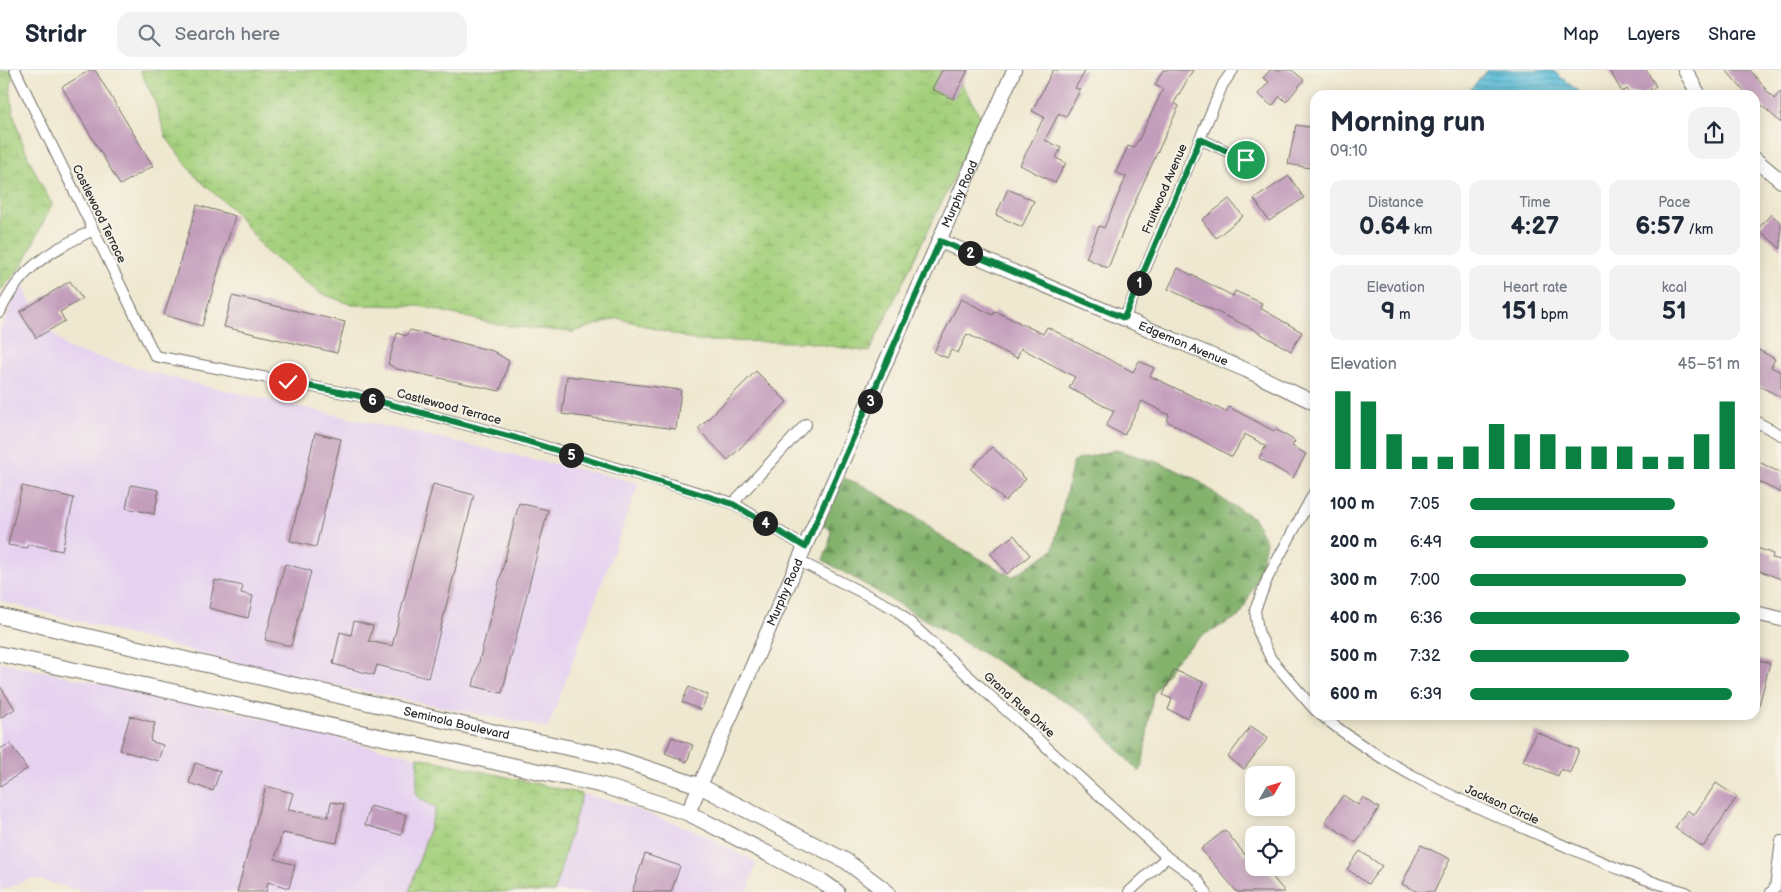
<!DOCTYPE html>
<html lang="en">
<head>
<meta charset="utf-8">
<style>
	body { margin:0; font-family:"Balsamiq Sans",sans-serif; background:#f2f2f3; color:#1f2937; height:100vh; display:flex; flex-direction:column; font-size:19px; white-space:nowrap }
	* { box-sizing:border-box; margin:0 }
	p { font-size:16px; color:#747a83 }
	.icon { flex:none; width:28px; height:28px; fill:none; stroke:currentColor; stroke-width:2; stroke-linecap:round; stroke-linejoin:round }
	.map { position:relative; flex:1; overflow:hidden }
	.sheet { position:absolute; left:1310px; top:20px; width:450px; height:630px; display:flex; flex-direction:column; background:#fff; border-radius:15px; box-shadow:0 2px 12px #0003 }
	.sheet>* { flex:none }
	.needle { width:32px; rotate:51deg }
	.controls { position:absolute; left:1245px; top:696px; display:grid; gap:10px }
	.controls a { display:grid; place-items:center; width:50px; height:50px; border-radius:10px; background:#fff; box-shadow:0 2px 12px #0003; font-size:25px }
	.pin { position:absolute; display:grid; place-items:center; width:42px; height:42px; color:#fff; margin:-21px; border:2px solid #fff; border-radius:50%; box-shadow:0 1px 5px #0007 }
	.km { position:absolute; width:25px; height:25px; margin:-12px; border-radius:50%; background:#222; color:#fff; font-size:14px; line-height:25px; text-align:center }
	.round { display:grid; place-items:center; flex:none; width:52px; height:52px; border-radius:15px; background:#f2f2f3 }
	.summary { display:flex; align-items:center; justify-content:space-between; height:85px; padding:0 20px }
	h1 { font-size:28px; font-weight:700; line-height:38px }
	.stats { display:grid; grid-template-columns:repeat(3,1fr); gap:8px; height:85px; padding:5px 20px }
	.stats div { display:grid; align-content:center; border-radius:12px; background:#f2f2f3; text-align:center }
	.stats b { font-size:25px; font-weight:700 }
	.stats small { font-size:14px; font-weight:400 }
	.stats p { font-size:14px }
	.chart { height:140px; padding:10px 20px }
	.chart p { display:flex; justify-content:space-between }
	.chart svg { width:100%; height:90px; margin-top:5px; stroke:#0b8043; stroke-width:6 }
	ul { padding:0 20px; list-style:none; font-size:16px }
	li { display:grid; grid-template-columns:80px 60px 1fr; align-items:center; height:38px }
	li i { height:12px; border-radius:6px; background:#0b8043 }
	header { display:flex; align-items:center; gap:30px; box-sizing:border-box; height:70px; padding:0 25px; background:#fff; border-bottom:1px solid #e0e1e3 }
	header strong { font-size:24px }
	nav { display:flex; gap:28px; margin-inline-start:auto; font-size:18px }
	.search { width:350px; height:45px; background:#f2f2f3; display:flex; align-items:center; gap:12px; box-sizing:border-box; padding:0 18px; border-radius:15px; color:#747a83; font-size:19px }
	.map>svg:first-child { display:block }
	.built { fill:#e6d2f0 }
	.forest { fill:url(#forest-firs); stroke:#576e4c }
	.wetland { fill:url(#wetland-marsh); stroke:#687e54 }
	.water { fill:url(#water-rules); stroke:#437482 }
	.building { fill:#c39dbc }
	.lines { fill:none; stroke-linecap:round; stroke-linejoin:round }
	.minor-casing { stroke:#706d65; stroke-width:12 }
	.tertiary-casing { stroke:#706d65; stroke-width:16 }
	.secondary-casing { stroke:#706d65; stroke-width:17 }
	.minor { stroke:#fff; stroke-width:10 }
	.tertiary { stroke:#fff; stroke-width:14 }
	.secondary { stroke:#fff; stroke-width:15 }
	.route-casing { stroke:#fff; stroke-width:10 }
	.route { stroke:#0b8043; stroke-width:6 }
	.labels { text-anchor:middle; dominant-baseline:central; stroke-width:4; stroke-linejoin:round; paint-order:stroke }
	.street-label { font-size:12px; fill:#2b2b2b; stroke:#f7f3e8 }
</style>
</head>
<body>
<header>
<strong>Stridr</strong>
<div class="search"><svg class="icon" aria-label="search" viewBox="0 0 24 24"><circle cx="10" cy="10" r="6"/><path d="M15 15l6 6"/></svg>Search here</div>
<nav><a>Map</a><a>Layers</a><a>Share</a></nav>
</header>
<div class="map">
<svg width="1781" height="822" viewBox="0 0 1781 822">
	<defs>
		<pattern id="forest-firs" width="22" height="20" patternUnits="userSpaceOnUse" patternTransform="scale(1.25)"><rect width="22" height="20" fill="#83b26c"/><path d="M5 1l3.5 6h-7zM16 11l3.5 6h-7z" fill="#6b9159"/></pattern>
		<pattern id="wetland-marsh" width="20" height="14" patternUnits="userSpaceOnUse" patternTransform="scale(1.25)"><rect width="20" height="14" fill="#a4d07c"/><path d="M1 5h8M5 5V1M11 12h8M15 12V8" fill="none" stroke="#8db36b"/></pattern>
		<pattern id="water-rules" width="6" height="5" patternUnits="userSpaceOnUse" patternTransform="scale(1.25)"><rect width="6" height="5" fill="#5bbdd9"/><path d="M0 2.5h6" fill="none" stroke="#4b9ab0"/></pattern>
	</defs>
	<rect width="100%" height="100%" fill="#f7f3e8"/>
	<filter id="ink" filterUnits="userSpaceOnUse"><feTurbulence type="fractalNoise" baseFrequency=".02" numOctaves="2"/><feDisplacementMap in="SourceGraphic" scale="10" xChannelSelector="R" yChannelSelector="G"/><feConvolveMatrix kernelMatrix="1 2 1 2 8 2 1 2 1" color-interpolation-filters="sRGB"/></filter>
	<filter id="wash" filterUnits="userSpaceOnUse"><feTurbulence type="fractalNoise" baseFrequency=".0096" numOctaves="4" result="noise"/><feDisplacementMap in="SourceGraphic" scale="20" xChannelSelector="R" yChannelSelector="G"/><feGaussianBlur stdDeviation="1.12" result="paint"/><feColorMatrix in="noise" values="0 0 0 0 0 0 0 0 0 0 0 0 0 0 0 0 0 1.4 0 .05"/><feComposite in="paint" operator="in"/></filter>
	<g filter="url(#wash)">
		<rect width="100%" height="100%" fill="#efe8d0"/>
		<path class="built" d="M 25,213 L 26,223 L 42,251 L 68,279 L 189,312 L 639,413 L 548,658 L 288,606 L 0,531 L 0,260 L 14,229 Z
			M 0,592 L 252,646 L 322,662 L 346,671 L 418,687 L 419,705 L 416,715 L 428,733 L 436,738 L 409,822 L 85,822 L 32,808 L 0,821 Z
			M 582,724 L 615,732 L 696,761 L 756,792 L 748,822 L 554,822 Z"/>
		<path class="forest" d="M 1116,380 L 1160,393 L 1196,409 L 1225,431 L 1254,448 L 1266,472 L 1259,505 L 1240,546 L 1203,565 L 1173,593 L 1153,624 L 1142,698 L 1139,702 L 1085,643 L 823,490 L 829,475 L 831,459 L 823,456 L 844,408 L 864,416 L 925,453 L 937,464 L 1012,507 L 1053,480 L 1073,393 L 1076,390 Z"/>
		<path class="wetland" d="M 0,0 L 14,0 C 0,36 34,102 52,134 L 23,194 L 0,221 Z
			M 140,0 L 953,0 L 982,49 L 869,282 L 806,272 L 697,271 L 618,248 L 573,262 L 499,255 L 420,236 L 352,235 L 318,222 L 268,183 L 233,140 L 194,105 L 166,67 L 154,29 Z
			M 418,687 L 582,724 L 554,822 L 409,822 L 436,738 L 419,728 L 416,722 Z"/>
		<path class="water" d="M 1488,0 L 1552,0 L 1583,25 L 1465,25 Z"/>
		<g id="blocks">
			<path class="building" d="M 90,0 L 95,0 L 153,96 L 120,115 L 62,17 Z
				M 942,0 L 968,0 L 953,29 L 932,19 Z
				M 1053,0 L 1086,0 L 1075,18 L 1080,20 L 1066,47 L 1059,43 L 1045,70 L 1061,78 L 1056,88 L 1066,93 L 1055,113 L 1020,95 L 1044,47 L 1032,41 Z
				M 1163,0 L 1193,0 L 1174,33 L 1179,36 L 1139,122 L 1108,198 L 1086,188 L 1099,156 L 1104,158 L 1126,107 L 1116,102 L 1128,76 L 1133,78 L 1139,69 L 1163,19 L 1155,15 Z
				M 1270,0 L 1292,0 L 1304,10 L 1286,32 L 1280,26 L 1272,36 L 1258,24 L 1269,12 L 1263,8 Z
				M 1609,0 L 1646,0 L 1656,16 L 1642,25 L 1630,25 L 1627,19 L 1622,22 Z
				M 1726,0 L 1750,0 L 1774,29 L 1781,21 L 1781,53 L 1755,29 L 1755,25 L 1747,25 Z
				M 1296,55 L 1315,58 L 1315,99 L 1288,94 Z
				M 1289,106 L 1304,128 L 1269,151 L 1254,129 Z
				M 1008,119 L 1034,131 L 1022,157 L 996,145 Z
				M 1229,129 L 1243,146 L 1216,168 L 1202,150 Z
				M 197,135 L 235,146 L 202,256 L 164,245 Z
				M 1771,144 L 1781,153 L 1781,179 L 1758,159 Z
				M 1178,198 L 1233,226 L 1235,221 L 1262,233 L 1260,238 L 1302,262 L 1291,281 L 1251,258 L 1168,219 Z
				M 70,211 L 82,229 L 60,242 L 65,251 L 36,268 L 20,242 Z
				M 232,226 L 345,252 L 337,283 L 224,257 Z
				M 961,229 L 993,245 L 995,241 L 1043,264 L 1047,257 L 1133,302 L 1139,291 L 1154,298 L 1150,306 L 1226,342 L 1229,337 L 1274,361 L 1275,359 L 1295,371 L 1292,376 L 1306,384 L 1293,408 L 1259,388 L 1266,376 L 1245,364 L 1232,387 L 1167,351 L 1169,345 L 1142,331 L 1124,365 L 1106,356 L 1114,341 L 1069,318 L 1075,307 L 1021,278 L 1017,288 L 967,264 L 958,283 L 951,280 L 947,288 L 934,282 Z
				M 410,260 L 493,281 L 509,291 L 500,321 L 397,299 L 388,294 L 397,263 L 406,266 Z
				M 1755,278 L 1775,289 L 1771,297 L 1781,302 L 1781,327 L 1755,314 Z
				M 756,301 L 787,332 L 728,390 L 698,359 Z
				M 567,306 L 681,320 L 676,359 L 562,344 Z
				M 315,363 L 341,369 L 316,477 L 290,471 Z
				M 992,377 L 1026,409 L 1005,431 L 971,399 Z
				M 1755,390 L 1781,403 L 1781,423 L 1755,410 Z
				M 433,414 L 474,425 L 428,608 L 377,595 L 374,605 L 333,594 L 340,562 L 351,565 L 354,551 L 373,556 L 369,571 L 392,576 Z
				M 131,415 L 159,420 L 154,444 L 126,438 Z
				M 22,416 L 74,428 L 62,481 L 28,474 L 27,478 L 8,475 Z
				M 519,433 L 548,440 L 502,623 L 473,616 Z
				M 1014,465 L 1030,485 L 1007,504 L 990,483 Z
				M 1755,477 L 1773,484 L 1772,488 L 1781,490 L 1781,509 L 1755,499 Z
				M 285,494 L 311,501 L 291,576 L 265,570 Z
				M 215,510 L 243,516 L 241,523 L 253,526 L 248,548 L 209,538 Z
				M 1755,589 L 1770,593 L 1759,635 L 1755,635 Z
				M 1174,600 L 1203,612 L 1188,648 L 1168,640 L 1172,629 L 1163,625 Z
				M 0,616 L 15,639 L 0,648 Z
				M 689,617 L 708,625 L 701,640 L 682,632 Z
				M 130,646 L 155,653 L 150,671 L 163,675 L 158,691 L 120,680 Z
				M 1251,656 L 1268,668 L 1244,699 L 1228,687 Z
				M 1536,662 L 1579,680 L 1570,703 L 1561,699 L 1558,706 L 1523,691 Z
				M 672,667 L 693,675 L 687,692 L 665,683 Z
				M 10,673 L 27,699 L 0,716 L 0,679 Z
				M 195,693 L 220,701 L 213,721 L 189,713 Z
				M 1716,713 L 1737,727 L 1703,777 L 1675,758 L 1687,740 L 1694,745 Z
				M 266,716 L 293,723 L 288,740 L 328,747 L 331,732 L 344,734 L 337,773 L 282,763 L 275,789 L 295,795 L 289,818 L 268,812 L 266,822 L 237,822 Z
				M 1343,725 L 1358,735 L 1363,727 L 1379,738 L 1356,773 L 1325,752 Z
				M 370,736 L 406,745 L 401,765 L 365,755 Z
				M 1225,760 L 1245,785 L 1254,777 L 1254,798 L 1265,798 L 1285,822 L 1237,822 L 1201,779 Z
				M 1421,775 L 1450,789 L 1434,822 L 1418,822 L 1402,814 Z
				M 1360,781 L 1382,796 L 1368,814 L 1347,799 Z
				M 645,784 L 680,796 L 671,822 L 632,822 Z"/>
		</g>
	</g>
	<g filter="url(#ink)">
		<use href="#blocks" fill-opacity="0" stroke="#706d65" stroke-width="1"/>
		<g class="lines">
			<defs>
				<path id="minor" d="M 15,0 L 155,286 L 355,325 L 516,368 L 733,433 L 806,354
					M 1200,69 L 1246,90
					M 0,242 C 21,196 50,182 93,160
					M 1124,249 L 1223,14 L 1233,0
					M 1755,351 L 1781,365
					M 1315,421 L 1268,507 L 1255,540 L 1258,561 L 1271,589 L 1315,640
					M 733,433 L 805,477
					M 799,491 L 895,539 L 1167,787 L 1196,808 L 1206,822
					M 1321,645 C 1388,700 1466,733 1544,767 C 1591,787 1637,809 1686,822
					M 1129,822 L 1167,787
					M 1771,822 L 1775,818 L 1781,771"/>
				<g id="tertiary">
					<path d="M 1685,0 L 1699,25"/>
					<path d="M 1755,89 L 1781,111"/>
					<path id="s1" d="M 940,171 L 1246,300 L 1315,333"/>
					<path d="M 1755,543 L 1781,549"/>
					<path id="s2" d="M 688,743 L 1014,0"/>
				</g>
				<g id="secondary">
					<path id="s3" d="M 0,546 L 498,663 L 613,687 L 700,716 L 846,791 L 887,822"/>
					<path d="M 0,584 L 601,715 L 688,743 L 823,812 L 837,822"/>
				</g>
			</defs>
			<use href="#minor" class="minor-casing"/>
			<use href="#tertiary" class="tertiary-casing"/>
			<use href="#secondary" class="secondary-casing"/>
			<use href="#minor" class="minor"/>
			<use href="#tertiary" class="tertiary"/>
			<use href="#secondary" class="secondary"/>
		</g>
	</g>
	<g class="lines" filter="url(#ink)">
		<defs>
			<path id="route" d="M 288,312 L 355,325 L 516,368 L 733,434 L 805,477 L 940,171 L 1124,248 L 1200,69 L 1246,90"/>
		</defs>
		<use href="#route" class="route-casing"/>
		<use href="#route" class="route"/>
	</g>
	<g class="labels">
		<g class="street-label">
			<text transform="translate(1165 119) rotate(-67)">Fruitwood Avenue</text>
			<text stroke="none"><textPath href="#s2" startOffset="676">Murphy Road</textPath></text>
			<text transform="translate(99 144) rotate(64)">Castlewood Terrace</text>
			<text stroke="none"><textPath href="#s1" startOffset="264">Edgemon Avenue</textPath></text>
			<text transform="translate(449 337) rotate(15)">Castlewood Terrace</text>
			<text stroke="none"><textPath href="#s2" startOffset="241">Murphy Road</textPath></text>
			<text transform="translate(1019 635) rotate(42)">Grand Rue Drive</text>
			<text stroke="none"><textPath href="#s3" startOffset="469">Seminola Boulevard</textPath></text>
			<text transform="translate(1502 735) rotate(24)">Jackson Circle</text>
		</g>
	</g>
</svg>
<div class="controls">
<a><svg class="needle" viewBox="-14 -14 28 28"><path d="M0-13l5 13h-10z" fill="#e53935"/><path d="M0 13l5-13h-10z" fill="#747a83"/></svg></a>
<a><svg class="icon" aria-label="locate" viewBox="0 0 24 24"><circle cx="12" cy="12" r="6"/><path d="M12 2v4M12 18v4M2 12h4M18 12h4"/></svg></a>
</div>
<div class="pin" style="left:1246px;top:90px;background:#1e9e55"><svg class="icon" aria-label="arrive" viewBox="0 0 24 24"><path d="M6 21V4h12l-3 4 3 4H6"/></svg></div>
<div class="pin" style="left:288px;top:312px;background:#d93025"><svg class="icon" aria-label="check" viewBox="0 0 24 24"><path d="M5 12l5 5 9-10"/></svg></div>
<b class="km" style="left:1139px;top:213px">1</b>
<b class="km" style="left:970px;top:183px">2</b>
<b class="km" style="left:870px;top:331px">3</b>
<b class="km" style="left:765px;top:453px">4</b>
<b class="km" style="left:571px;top:385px">5</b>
<b class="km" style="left:372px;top:330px">6</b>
<section class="sheet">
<div class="summary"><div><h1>Morning run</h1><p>09:10</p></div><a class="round"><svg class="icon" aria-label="share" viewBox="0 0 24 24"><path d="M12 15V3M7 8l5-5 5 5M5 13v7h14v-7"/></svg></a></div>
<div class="stats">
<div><p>Distance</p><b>0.64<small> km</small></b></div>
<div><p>Time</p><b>4:27</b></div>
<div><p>Pace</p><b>6:57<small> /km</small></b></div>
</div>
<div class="stats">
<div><p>Elevation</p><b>9<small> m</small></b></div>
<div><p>Heart rate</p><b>151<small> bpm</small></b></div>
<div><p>kcal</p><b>51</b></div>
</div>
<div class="chart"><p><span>Elevation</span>45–51 m</p>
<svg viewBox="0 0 160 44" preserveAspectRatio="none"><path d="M5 44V6M15 44V11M25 44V27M35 44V38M45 44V38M55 44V33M65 44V22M75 44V27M85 44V27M95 44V33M105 44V33M115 44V33M125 44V38M135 44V38M145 44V27M155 44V11"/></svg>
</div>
<ul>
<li><b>100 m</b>7:05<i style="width:76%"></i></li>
<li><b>200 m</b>6:49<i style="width:88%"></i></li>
<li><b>300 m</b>7:00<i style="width:80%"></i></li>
<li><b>400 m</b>6:36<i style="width:100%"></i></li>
<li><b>500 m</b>7:32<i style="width:59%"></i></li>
<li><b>600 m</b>6:39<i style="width:97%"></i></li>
</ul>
</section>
</div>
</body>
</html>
